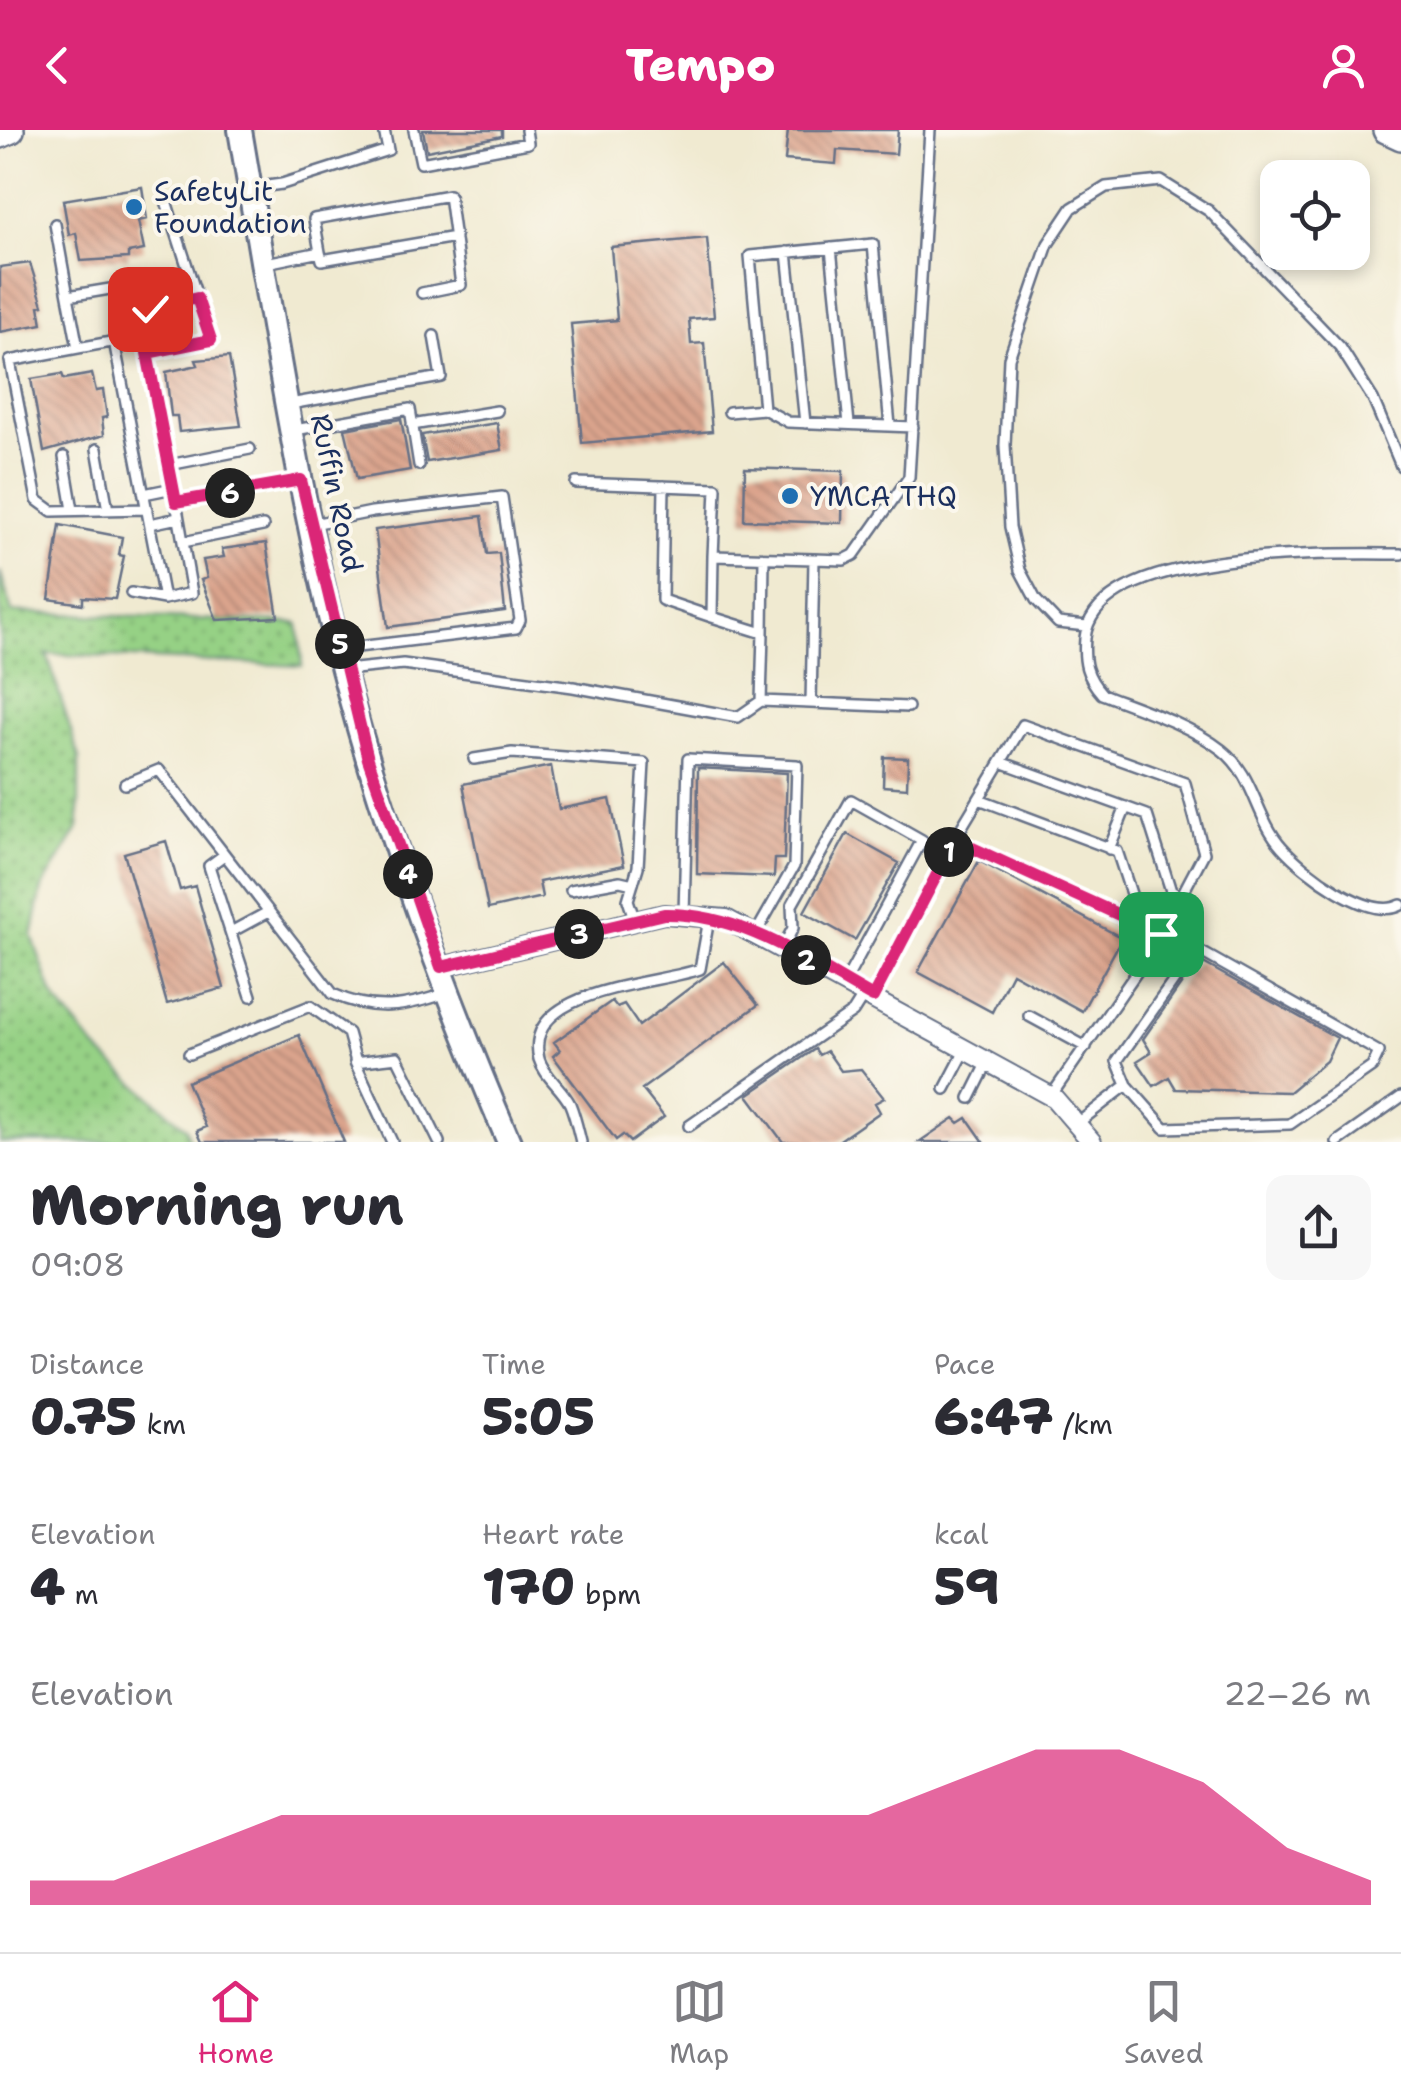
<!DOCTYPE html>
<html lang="en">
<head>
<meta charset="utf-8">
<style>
	body { margin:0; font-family:"Shantell Sans",sans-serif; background:#f7f7f7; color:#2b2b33; height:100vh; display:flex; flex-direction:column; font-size:38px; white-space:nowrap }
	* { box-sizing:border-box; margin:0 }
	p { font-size:32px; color:#7c7c81 }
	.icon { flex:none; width:55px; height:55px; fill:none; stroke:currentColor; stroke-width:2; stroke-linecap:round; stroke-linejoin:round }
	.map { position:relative; height:1012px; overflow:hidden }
	.sheet { display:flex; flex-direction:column; background:#fff; flex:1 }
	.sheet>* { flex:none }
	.tools { position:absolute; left:1260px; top:30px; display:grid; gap:20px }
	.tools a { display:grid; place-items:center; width:110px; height:110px; border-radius:20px; background:#fff; box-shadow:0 5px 15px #0003; font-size:50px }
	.pin { position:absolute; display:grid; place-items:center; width:85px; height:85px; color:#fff; margin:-42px; border-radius:20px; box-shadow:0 5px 15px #0006 }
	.km { position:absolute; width:50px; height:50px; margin:-25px; border-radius:50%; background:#222; color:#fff; font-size:28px; line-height:50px; text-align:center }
	.round { display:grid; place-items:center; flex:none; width:105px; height:105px; border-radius:20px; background:#f7f7f7 }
	.headline { display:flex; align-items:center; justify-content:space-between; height:170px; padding:0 30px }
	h1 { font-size:55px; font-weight:800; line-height:75px }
	.stats { display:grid; grid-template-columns:repeat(3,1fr); gap:15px; height:170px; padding:10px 30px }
	.stats div { display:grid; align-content:center }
	.stats b { font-size:50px; font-weight:800 }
	.stats small { font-size:28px; font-weight:400 }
	.stats p { font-size:28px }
	.chart { height:280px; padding:20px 30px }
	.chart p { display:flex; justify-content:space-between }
	.chart svg { width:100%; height:180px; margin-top:10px; fill:#db2777; opacity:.7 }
	header { display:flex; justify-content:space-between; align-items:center; height:130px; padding:0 30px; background:#db2777; color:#fff; font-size:45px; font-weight:800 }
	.menu { display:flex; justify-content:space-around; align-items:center; height:140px; border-top:2px solid #e1e1e2; background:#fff; font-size:28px; color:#7c7c81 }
	.menu a { display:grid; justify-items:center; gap:5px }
	.menu .selected { color:#db2777 }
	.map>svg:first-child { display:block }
	.grass { fill:url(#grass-dots); stroke:#588072; stroke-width:2.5 }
	.building { fill:url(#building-back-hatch) }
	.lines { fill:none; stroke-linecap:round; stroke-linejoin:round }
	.lane-casing { stroke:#667086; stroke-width:14 }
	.street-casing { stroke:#667086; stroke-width:22 }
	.secondary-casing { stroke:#667086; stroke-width:28 }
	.primary-casing { stroke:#667086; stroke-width:30 }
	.lane { stroke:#fff; stroke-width:9 }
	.street { stroke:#fff; stroke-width:18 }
	.secondary { stroke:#fff; stroke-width:22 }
	.primary { stroke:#fff; stroke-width:25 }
	.route-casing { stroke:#fff; stroke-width:20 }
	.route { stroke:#db2777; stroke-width:12 }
	.poi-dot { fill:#1f6fb2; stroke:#fbf7ec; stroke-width:4 }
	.labels { text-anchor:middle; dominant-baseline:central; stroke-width:8; stroke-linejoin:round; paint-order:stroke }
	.poi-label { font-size:28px; fill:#1b2f5e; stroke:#fbf7ec; text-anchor:start }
	.street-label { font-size:28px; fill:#1b2f5e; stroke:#fbf7ec }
</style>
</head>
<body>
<header><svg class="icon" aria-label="back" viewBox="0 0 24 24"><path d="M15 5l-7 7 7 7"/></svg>Tempo<svg class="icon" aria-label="person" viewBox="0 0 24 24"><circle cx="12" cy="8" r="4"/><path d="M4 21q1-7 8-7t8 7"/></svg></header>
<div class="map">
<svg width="1401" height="1012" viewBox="0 0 1401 1012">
	<defs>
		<pattern id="grass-dots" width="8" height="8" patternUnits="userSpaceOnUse" patternTransform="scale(2.5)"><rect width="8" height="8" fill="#96d185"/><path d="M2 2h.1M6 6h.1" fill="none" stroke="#7aaa70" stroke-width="1.8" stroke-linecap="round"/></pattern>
		<pattern id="building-back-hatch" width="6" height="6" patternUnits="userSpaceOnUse" patternTransform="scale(2.5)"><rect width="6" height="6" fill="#dba48d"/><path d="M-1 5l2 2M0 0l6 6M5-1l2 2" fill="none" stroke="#b18676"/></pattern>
	</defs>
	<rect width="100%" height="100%" fill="#fbf7ec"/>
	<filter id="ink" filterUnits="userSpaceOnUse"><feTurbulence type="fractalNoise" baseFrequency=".01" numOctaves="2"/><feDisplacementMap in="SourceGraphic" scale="20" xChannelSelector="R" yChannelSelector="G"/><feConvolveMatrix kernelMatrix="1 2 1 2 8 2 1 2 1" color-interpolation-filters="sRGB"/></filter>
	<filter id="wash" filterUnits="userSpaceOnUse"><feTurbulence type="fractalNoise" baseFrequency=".0048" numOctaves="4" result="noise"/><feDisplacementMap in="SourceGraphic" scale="40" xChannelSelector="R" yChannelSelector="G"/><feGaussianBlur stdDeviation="2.25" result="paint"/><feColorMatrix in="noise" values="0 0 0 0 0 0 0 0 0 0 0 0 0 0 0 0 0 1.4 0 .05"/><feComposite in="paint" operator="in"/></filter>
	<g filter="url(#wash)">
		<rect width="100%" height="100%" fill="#f0ead1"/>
		<path class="grass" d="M 0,441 L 12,482 L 298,493 L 302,536 L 47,524 L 79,627 L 79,697 L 42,758 L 32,806 L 53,866 L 96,919 L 186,998 L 190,1012 L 0,1012 Z"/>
		<g id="blocks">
			<path class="building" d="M 423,0 L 502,0 L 502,6 L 427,21 Z
				M 788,0 L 898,0 L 896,24 L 837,20 L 836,34 L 785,30 Z
				M 142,57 L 147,89 L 138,91 L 144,120 L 128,123 L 128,128 L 81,131 L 76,103 L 69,105 L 63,70 Z
				M 707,108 L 714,187 L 689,189 L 691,214 L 704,213 L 712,301 L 582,313 L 571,194 L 617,190 L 611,117 Z
				M 30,133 L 43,175 L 39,176 L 42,194 L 0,202 L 0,137 Z
				M 229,227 L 241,296 L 179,302 L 177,286 L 171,286 L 166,242 L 198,235 L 196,230 Z
				M 62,244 L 64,249 L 92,244 L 96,261 L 103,260 L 107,287 L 102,288 L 104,305 L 44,322 L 31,249 Z
				M 401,289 L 410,340 L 357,349 L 345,299 Z
				M 497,293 L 502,320 L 427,332 L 422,305 Z
				M 745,338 L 843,341 L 842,393 L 744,390 Z
				M 482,386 L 487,424 L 499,423 L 505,481 L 388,497 L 375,400 Z
				M 60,395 L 122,407 L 119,425 L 124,426 L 115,469 L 83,467 L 83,474 L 49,469 Z
				M 266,413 L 278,487 L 217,490 L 201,450 L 207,448 L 203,430 L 224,427 L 222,419 Z
				M 884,627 L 908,628 L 907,658 L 883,656 Z
				M 551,636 L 559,679 L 610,669 L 624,735 L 539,752 L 542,767 L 488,779 L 463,654 Z
				M 698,638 L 787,643 L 784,729 L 775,729 L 774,747 L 697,744 Z
				M 847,704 L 899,733 L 855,810 L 804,782 Z
				M 166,711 L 180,760 L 195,756 L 224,858 L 167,874 L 124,723 Z
				M 979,731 L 1122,808 L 1082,881 L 1012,843 L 992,882 L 918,842 Z
				M 1198,830 L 1337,908 L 1326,931 L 1289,962 L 1176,959 L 1169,947 L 1154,956 L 1137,931 L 1151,922 L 1143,909 Z
				M 724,832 L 758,875 L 642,959 L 664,987 L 630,1012 L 623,1005 L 616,1010 L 553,926 L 560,920 L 554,912 L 612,871 L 617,877 L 624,874 L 639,896 Z
				M 299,905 L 344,1012 L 202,1012 L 197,1001 L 206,997 L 187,952 Z
				M 815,919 L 819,925 L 827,921 L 841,941 L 861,939 L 884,968 L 875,973 L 880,982 L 837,1012 L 783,1012 L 748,965 Z
				M 954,988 L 959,993 L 967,988 L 984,1012 L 919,1012 Z"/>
		</g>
	</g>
	<g filter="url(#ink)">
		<use href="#blocks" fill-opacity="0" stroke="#667086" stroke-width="2.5"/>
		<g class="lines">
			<defs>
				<path id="lane" d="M 414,0 L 421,33 L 528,13 L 526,0
					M 253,58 L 282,54 L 388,20 L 384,0
					M 55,94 L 68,166 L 134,155 L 176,372 L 298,351
					M 831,118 L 849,294
					M 320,122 L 322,130 L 455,107
					M 787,122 L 805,293
					M 266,133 L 320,122 L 314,89 L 449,65 L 461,155 L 422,163
					M 134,155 L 178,147
					M 68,166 L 78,218 L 144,206
					M 151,179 L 197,168
					M 114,211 L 164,469
					M 78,218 L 10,231 L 37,370 L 52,381 L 147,379
					M 147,223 L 211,210 L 167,74
					M 290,274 L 441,247 L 434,206
					M 764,279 L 750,126 L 873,114 L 890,296
					M 729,282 L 764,279 L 788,292 L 913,297
					M 412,295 L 497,281
					M 295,300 L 410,279 L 419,335
					M 97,319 L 108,380
					M 64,327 L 73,380
					M 169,335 L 250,319
					M 576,353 L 716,358 L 713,426
					M 664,356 L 662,470 L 712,487
					M 144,364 L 173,358
					M 150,394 L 178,388
					M 313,394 L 372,382 L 502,367 L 520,490 L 516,498 L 341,519
					M 183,412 L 263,396
					M 1401,424 C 1335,424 1095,416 1085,508 C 1083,532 1086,546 1102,564 C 1141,579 1188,594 1222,620 C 1255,646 1255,687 1282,717 C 1303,741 1370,792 1401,775
					M 764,428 L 763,503 L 712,487 L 713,426 L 814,429
					M 131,463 L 164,469 L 192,463 L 176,372
					M 1087,496 L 1058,493 L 1036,470 L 1020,440 L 1010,397 L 1005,315 L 1009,228 L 1048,114 L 1072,78 L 1106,57 L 1161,51 L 1209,81 L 1340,217 L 1373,269 L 1401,336
					M 346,540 L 403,534 L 573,557 L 738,587 L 761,571 L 908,577
					M 761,571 L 763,503
					M 811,573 L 814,429 L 844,430 L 854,425 L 909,347 L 930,0
					M 474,629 L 512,623 L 644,633 L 638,737 L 628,770 L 635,791
					M 1001,632 L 1147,685 L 1171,761 L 1180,766
					M 125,654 L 159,640 L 333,864 C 374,883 406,877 447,863
					M 979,669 L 1117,721 L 1134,773 L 1126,788
					M 955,710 L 1161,804
					M 1109,719 L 1126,677
					M 224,725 L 209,736 L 251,866
					M 571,760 L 620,751 L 633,754
					M 684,784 L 688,629 L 797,635 L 794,736 L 756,803
					M 231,802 L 268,782
					M 783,817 L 793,798 L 792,775 L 851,670 L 922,710 L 845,852
					M 873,867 L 957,705 L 1023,595 L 1185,653 L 1204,723 L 1156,814 L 1051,966
					M 1029,886 L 1086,917
					M 189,924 L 310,876 L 348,903 L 356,932
					M 945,959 L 966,919
					M 970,968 L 988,932
					M 1078,993 L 1127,955 L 1117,931 L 1196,819 L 1379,922 L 1372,937 L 1290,994 L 1165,998 L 1127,955
					M 689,996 L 853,882 L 865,863
					M 392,1012 L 355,932 L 397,927 L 439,1012
					M 581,1012 C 578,1000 575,986 570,974 C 562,958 544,946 539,929 C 522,858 656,855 700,839 L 709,789
					M 1337,1012 L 1401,967"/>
				<path id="street" d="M 441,837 L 664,784 L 726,789 L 1054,968 L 1092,1012"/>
				<path id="secondary" d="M 240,0 C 276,210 306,425 368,629 C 407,759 456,888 509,1012"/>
				<path id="primary" d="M 1386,0 L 1401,7
					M 0,5 L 11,0"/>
			</defs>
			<use href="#lane" class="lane-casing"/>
			<use href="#street" class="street-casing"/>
			<use href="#secondary" class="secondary-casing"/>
			<use href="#primary" class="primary-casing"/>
			<use href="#lane" class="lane"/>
			<use href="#street" class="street"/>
			<use href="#secondary" class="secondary"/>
			<use href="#primary" class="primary"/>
		</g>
	</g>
	<g class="lines" filter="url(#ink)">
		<defs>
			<path id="route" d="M 150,179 L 197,168 L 211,210 L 147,223 L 176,372 L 301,350 L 368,629 L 441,837 L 664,784 C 743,783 806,830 873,867 L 955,710 L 1161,804"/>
		</defs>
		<use href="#route" class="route-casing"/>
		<use href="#route" class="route"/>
	</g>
	<g class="poi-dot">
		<circle cx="134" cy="77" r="10"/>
		<circle cx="790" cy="366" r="10"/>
	</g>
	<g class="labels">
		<g class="poi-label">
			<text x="154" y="61">SafetyLit<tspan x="154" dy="32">Foundation</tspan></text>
			<text x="810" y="366">YMCA THQ</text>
		</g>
		<g class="street-label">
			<text transform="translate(337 363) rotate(78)">Ruffin Road</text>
		</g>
	</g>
</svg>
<div class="tools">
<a><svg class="icon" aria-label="locate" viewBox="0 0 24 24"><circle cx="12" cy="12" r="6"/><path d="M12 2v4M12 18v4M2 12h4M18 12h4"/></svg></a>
</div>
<div class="pin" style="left:1161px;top:804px;background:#1e9e55"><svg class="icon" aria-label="arrive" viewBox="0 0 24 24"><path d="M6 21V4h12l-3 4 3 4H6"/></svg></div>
<div class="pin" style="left:150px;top:179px;background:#d93025"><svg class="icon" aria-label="check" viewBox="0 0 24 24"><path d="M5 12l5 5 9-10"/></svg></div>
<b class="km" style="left:949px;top:722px">1</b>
<b class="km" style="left:806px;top:830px">2</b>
<b class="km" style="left:579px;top:804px">3</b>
<b class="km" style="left:408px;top:744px">4</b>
<b class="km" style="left:340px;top:514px">5</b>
<b class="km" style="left:230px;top:363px">6</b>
</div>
<section class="sheet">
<div class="headline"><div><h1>Morning run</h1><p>09:08</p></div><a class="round"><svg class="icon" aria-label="share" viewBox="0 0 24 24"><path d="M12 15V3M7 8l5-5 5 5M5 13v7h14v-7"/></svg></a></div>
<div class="stats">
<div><p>Distance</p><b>0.75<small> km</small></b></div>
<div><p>Time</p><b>5:05</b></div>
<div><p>Pace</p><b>6:47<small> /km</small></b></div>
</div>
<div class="stats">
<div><p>Elevation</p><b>4<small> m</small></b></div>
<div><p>Heart rate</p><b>170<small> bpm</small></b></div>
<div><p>kcal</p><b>59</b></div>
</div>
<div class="chart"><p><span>Elevation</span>22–26 m</p>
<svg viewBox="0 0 160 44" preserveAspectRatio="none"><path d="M0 44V38L10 38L20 30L30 22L40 22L50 22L60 22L70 22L80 22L90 22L100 22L110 14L120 6L130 6L140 14L150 30L160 38V44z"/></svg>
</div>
</section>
<nav class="menu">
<a class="selected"><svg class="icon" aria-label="home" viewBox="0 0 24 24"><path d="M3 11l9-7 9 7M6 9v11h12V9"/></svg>Home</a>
<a><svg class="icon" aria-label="map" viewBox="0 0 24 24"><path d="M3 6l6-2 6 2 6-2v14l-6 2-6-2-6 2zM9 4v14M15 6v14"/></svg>Map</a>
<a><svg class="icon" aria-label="saved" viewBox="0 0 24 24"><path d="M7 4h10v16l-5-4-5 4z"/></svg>Saved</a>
</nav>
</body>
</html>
